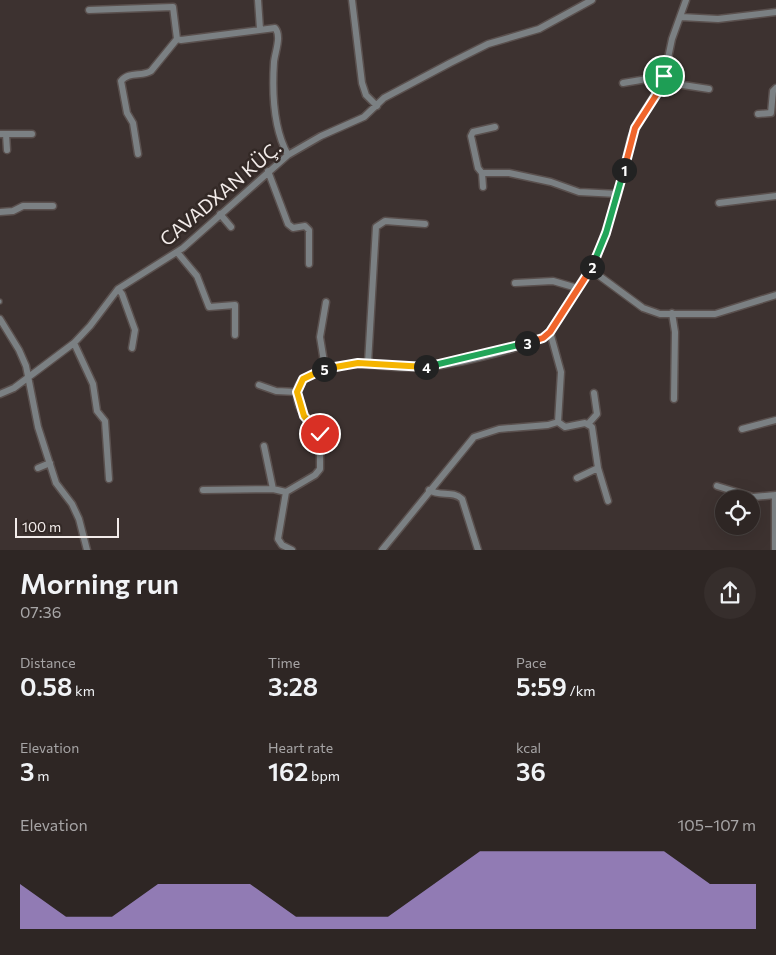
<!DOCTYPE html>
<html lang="en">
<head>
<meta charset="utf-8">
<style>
	body { margin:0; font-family:Commissioner,sans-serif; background:#362e2c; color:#f1f3f6; height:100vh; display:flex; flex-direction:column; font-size:19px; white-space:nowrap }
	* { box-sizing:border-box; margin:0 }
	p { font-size:16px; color:#a7a5a6 }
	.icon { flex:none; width:28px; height:28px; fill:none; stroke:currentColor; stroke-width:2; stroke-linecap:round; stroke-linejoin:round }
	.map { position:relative; height:550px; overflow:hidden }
	.drawer { display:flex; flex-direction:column; background:#2e2624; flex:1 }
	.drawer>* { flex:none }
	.tools { position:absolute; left:715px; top:490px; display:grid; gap:10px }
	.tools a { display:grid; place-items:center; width:45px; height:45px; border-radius:50%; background:#2e2624; box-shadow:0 5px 20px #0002,0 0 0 1px #494341; font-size:25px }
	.scale { position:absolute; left:15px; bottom:12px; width:104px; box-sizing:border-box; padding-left:5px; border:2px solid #f3ecea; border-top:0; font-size:14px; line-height:18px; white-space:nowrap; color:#f3ecea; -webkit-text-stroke:4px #332926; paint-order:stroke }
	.pin { position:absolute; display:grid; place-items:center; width:42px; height:42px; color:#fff; margin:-21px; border:2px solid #fff; border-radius:50%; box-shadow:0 1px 5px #0007 }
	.km { position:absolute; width:25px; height:25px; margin:-12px; border-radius:50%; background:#222; color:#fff; font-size:14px; line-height:25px; text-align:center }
	.round { display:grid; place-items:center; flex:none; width:52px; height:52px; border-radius:26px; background:#362e2c }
	.head { display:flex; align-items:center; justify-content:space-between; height:85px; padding:0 20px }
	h1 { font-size:28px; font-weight:600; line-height:38px }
	.figures { display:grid; grid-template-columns:repeat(3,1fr); gap:8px; height:85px; padding:5px 20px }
	.figures div { display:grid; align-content:center }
	.figures b { font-size:25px; font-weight:600 }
	.figures small { font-size:14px; font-weight:400 }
	.figures p { font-size:14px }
	.chart { height:140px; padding:10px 20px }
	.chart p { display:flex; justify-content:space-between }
	.chart svg { width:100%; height:90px; margin-top:5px; fill:#bca0f2; opacity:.7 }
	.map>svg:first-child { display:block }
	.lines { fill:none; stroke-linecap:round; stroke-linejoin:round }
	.lane-casing { stroke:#5a504e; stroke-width:5.5 }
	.street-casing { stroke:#5a504e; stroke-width:9 }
	.lane { stroke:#7b8083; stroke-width:3 }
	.street { stroke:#7b8083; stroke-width:6 }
	.split-1-casing { stroke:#fff; stroke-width:10 }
	.split-2-casing { stroke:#fff; stroke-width:10 }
	.split-3-casing { stroke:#fff; stroke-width:10 }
	.split-4-casing { stroke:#fff; stroke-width:10 }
	.split-5-casing { stroke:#fff; stroke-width:10 }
	.split-6-casing { stroke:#fff; stroke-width:10 }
	.split-1 { stroke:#f0652b; stroke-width:6 }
	.split-2 { stroke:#22a559; stroke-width:6 }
	.split-3 { stroke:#f0652b; stroke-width:6 }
	.split-4 { stroke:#22a559; stroke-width:6 }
	.split-5 { stroke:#f5b400; stroke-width:6 }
	.split-6 { stroke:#f5b400; stroke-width:6 }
	.labels { text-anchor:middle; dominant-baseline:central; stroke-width:5; stroke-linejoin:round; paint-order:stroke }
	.street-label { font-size:19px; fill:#f3ecea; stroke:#332926 }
</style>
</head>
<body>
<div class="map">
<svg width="776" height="550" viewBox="0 0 776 550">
	<rect width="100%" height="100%" fill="#3d3230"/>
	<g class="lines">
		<defs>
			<path id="lane" d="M 0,302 L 0,301"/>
			<path id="street" d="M 258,0 L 260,29
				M 352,0 L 362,83 L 366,95 L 377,106
				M 89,10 L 173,7 L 177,39 L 181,40 L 275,28 C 282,36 275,52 274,62 C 272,92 273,128 288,155
				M 681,17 L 718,19 L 776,12
				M 663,82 L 709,89
				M 623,83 L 665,76
				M 758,114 L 771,113 L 773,91 L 776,88
				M 495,127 L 473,132 L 471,136 L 478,168 L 482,173 L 509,173 L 551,182 L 579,192 L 618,194
				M 0,134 L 32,134
				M 6,134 L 7,150
				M 138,154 L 133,123 L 127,113 L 121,81 C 129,71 142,77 151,71 L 177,39
				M 268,171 L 288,224 L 293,228 L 305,226 L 309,230 L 309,264
				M 482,173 L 483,187
				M 719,203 L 776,196
				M 0,212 L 13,211 L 23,206 L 53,206
				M 220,214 L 231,227
				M 177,252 L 197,276 L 209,307 L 235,305 L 235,335
				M 590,269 L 643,308 L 660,314 L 715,314 L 776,295
				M 515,283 L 553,281 L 577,288
				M 118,289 L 122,294 L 135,330 L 132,348
				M 672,313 L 675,332 L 674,399
				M 0,319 L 19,350 L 26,366 L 38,427 L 56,483 L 72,504 L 79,519 L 87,550
				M 74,343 L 93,384 L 97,411 L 105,421 L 109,479
				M 368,363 L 376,227 L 385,221 L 425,224
				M 325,368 L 320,337 L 326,302
				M 259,385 L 276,391 L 297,392
				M 0,394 L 14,388 L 74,343 L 90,326 L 118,289 L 183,248 L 288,155 L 321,136 L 364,117 L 384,98 L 450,63 L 488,44 L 539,29 L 592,0
				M 558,422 L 565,427 L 585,423 L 592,427 L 598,468 L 608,501
				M 589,423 L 597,414 L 594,393
				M 742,429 L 776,420
				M 264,446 L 273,489
				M 38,468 L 50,463
				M 577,478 L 598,468
				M 717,486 L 753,497 L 776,495
				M 203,490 L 273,489 L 286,492
				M 429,490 C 440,497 453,490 462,499 L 478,550
				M 775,495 L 775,550
				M 292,550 L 282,545 L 278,539 L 286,492 L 315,475 L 320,469 L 320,434 C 312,420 296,414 297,392 C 297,384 303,379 310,375 C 348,354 386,371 426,367 C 452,365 531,348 550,332
				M 382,550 L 474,437 L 499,429 L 548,425 L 558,422 L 561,372 L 550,332 L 597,257 L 618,194 L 631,138 L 639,120 L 663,82 L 672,39 L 686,0"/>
		</defs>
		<use href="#lane" class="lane-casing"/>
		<use href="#street" class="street-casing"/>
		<use href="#lane" class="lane"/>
		<use href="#street" class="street"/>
	</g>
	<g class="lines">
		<defs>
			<path id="split-1" d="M 624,170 L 635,128 L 660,89 L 664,76"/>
			<path id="split-2" d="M 592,267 L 606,233 L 624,170"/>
			<path id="split-3" d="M 527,343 L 543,338 L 550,332 L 592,267"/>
			<path id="split-4" d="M 426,367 L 527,343"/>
			<path id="split-5" d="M 324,369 L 358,363 L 426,367"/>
			<path id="split-6" d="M 320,434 L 304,416 L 297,392 L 303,379 L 324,369"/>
		</defs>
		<use href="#split-1" class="split-1-casing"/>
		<use href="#split-2" class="split-2-casing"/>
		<use href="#split-3" class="split-3-casing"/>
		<use href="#split-4" class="split-4-casing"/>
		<use href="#split-5" class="split-5-casing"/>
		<use href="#split-6" class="split-6-casing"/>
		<use href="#split-1" class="split-1"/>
		<use href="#split-2" class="split-2"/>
		<use href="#split-3" class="split-3"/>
		<use href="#split-4" class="split-4"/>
		<use href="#split-5" class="split-5"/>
		<use href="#split-6" class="split-6"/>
	</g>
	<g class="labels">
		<g class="street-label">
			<text transform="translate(220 193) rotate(-40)">CAVADXAN KÜÇ.</text>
		</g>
	</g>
</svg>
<div class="tools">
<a><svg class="icon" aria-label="locate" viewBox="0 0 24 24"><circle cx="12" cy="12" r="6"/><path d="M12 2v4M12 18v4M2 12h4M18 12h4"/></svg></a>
</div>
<div class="scale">100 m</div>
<div class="pin" style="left:664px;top:76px;background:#1e9e55"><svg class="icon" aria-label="arrive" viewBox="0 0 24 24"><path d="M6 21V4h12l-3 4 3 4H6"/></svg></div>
<div class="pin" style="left:320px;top:434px;background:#d93025"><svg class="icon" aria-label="check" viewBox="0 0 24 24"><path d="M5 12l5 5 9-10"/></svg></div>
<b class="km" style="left:624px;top:170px">1</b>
<b class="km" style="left:592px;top:267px">2</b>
<b class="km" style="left:527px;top:343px">3</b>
<b class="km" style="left:426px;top:367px">4</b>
<b class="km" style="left:324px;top:369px">5</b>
</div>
<section class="drawer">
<div class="head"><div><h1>Morning run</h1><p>07:36</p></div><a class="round"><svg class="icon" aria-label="share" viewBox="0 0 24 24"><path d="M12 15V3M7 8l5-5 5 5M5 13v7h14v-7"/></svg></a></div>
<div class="figures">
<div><p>Distance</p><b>0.58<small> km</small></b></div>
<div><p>Time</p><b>3:28</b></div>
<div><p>Pace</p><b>5:59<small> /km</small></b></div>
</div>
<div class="figures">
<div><p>Elevation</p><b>3<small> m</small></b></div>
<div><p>Heart rate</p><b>162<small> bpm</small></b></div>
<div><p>kcal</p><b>36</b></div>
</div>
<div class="chart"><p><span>Elevation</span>105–107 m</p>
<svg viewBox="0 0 160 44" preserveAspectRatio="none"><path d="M0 44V22L10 38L20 38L30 22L40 22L50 22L60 38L70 38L80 38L90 22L100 6L110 6L120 6L130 6L140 6L150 22L160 22V44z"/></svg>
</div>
</section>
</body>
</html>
